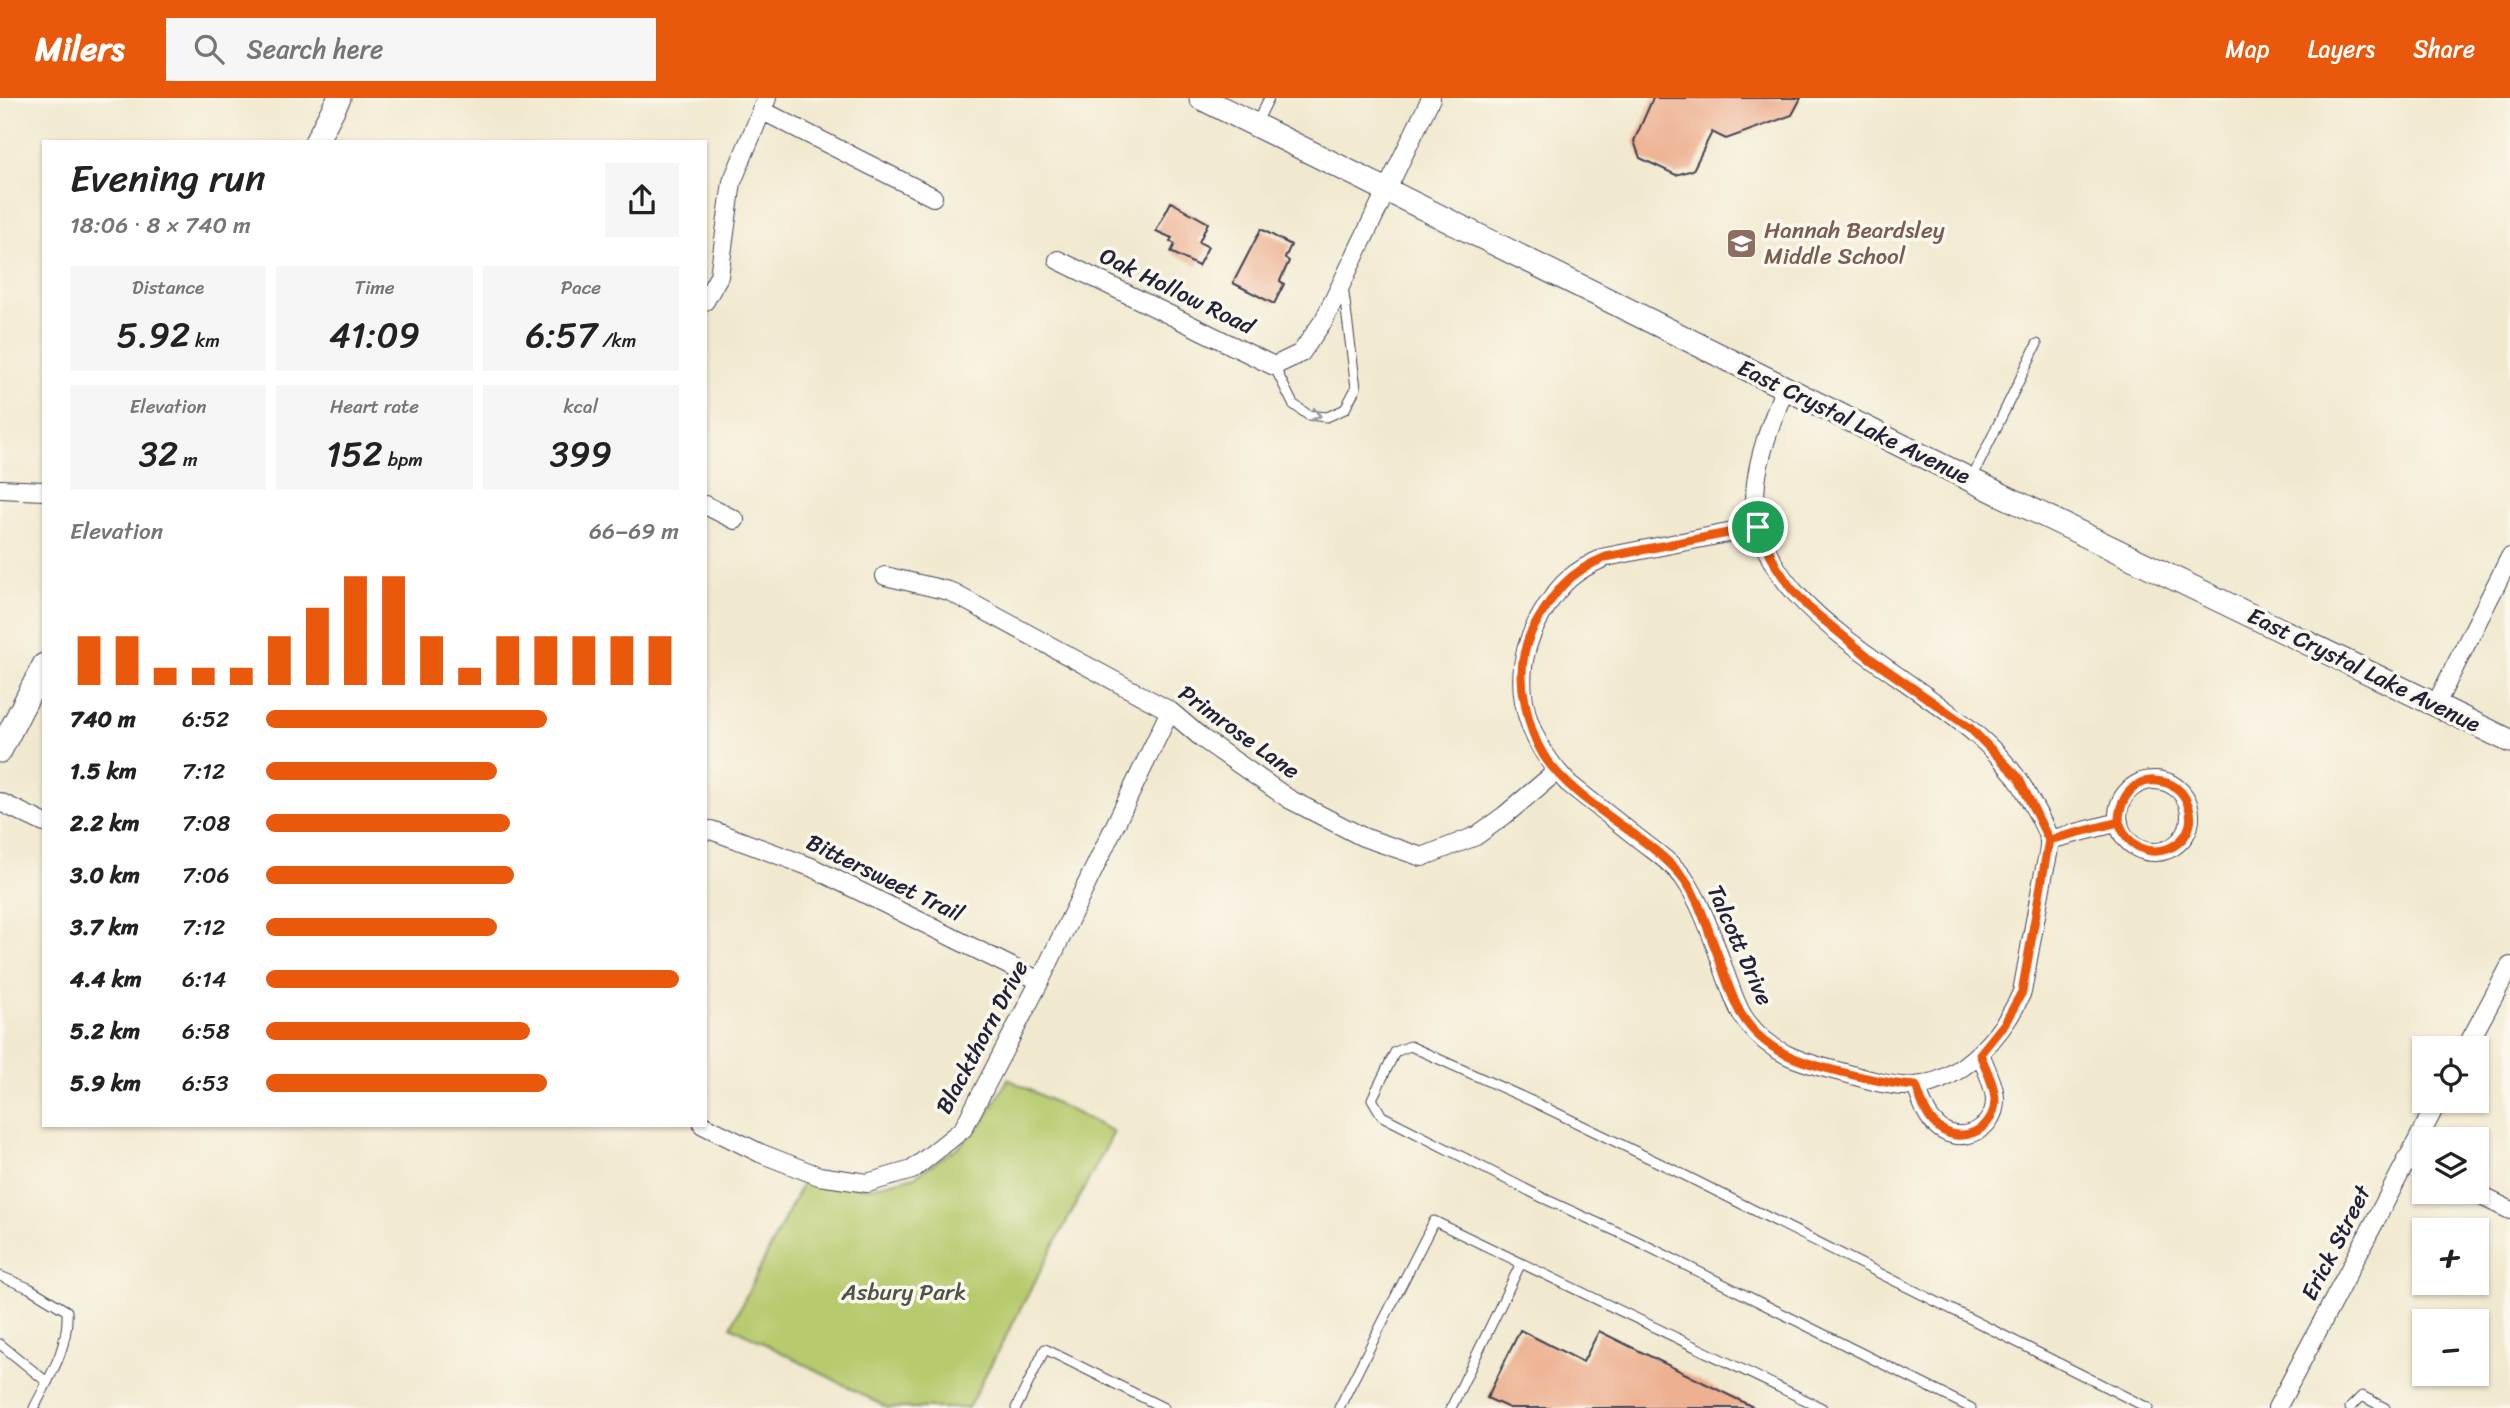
<!DOCTYPE html>
<html lang="en">
<head>
<meta charset="utf-8">
<style>
	body { margin:0; font-family:Sriracha,sans-serif; background:#f6f6f6; color:#222; height:100vh; display:flex; flex-direction:column; font-size:26px; white-space:nowrap }
	* { box-sizing:border-box; margin:0 }
	p { font-size:23px; color:#767676 }
	.icon { flex:none; width:38px; height:38px; fill:none; stroke:currentColor; stroke-width:2; stroke-linecap:round; stroke-linejoin:round }
	.map { position:relative; flex:1; overflow:hidden }
	.side { position:absolute; left:42px; top:42px; width:665px; height:987px; display:flex; flex-direction:column; background:#fff; border-radius:0px; box-shadow:0 2px 5px #0004 }
	.side>* { flex:none }
	.buttons { position:absolute; left:2412px; top:938px; display:grid; gap:14px }
	.buttons a { display:grid; place-items:center; width:77px; height:77px; border-radius:0px; background:#fff; box-shadow:0 2px 5px #0004; font-size:35px }
	.pin { position:absolute; display:grid; place-items:center; width:60px; height:60px; color:#fff; margin:-30px; border:4px solid #fff; border-radius:50%; box-shadow:0 2px 7px #0007 }
	.round { display:grid; place-items:center; flex:none; width:74px; height:74px; border-radius:0px; background:#f6f6f6 }
	.summary { display:flex; align-items:center; justify-content:space-between; height:119px; padding:0 28px }
	h1 { font-size:38px; font-weight:600; line-height:52px }
	.metrics { display:grid; grid-template-columns:repeat(3,1fr); gap:10px; height:119px; padding:7px 28px }
	.metrics div { display:grid; align-content:center; border-radius:0px; background:#f6f6f6; text-align:center }
	.metrics b { font-size:35px; font-weight:600 }
	.metrics small { font-size:19px; font-weight:400 }
	.metrics p { font-size:19px }
	.chart { height:196px; padding:14px 28px }
	.chart p { display:flex; justify-content:space-between }
	.chart svg { width:100%; height:126px; margin-top:7px; stroke:#ea580c; stroke-width:6 }
	ul { padding:0 28px; list-style:none; font-size:23px }
	li { display:grid; grid-template-columns:112px 84px 1fr; align-items:center; height:52px }
	li i { height:18px; border-radius:9px; background:#ea580c }
	header { display:flex; align-items:center; gap:42px; box-sizing:border-box; height:98px; padding:0 35px; background:#ea580c; color:#fff }
	header strong { font-size:33px }
	nav { display:flex; gap:38px; margin-inline-start:auto; font-size:24px }
	.search { width:490px; height:63px; background:#f6f6f6; display:flex; align-items:center; gap:18px; box-sizing:border-box; padding:0 24px; border-radius:0px; color:#767676; font-size:26px }
	.map>svg:first-child { display:block }
	.green { fill:#b7ca6e; stroke:#6c7654; stroke-width:2 }
	.building { fill:#edb191 }
	.lines { fill:none; stroke-linecap:round; stroke-linejoin:round }
	.service-casing { stroke:#414051; stroke-width:11 }
	.minor-casing { stroke:#414051; stroke-width:20 }
	.tertiary-casing { stroke:#414051; stroke-width:25 }
	.service { stroke:#fff; stroke-width:9 }
	.minor { stroke:#fff; stroke-width:18 }
	.tertiary { stroke:#fff; stroke-width:23 }
	.oneway { stroke:#9c9ca7 }
	.route-casing { stroke:#fff; stroke-width:14 }
	.route { stroke:#ea580c; stroke-width:9 }
	.labels { text-anchor:middle; dominant-baseline:central; stroke-width:7; stroke-linejoin:round; paint-order:stroke }
	.education-label { font-size:23px; fill:#785e54; stroke:#fbf7ec; text-anchor:start }
	.street-label { font-size:23px; fill:#22223b; stroke:#fbf7ec }
	.park-label { font-size:23px; fill:#4f544a; stroke:#fbf7ec }
</style>
</head>
<body>
<header>
<strong>Milers</strong>
<div class="search"><svg class="icon" aria-label="search" viewBox="0 0 24 24"><circle cx="10" cy="10" r="6"/><path d="M15 15l6 6"/></svg>Search here</div>
<nav><a>Map</a><a>Layers</a><a>Share</a></nav>
</header>
<div class="map">
<svg width="2510" height="1310" viewBox="0 0 2510 1310">
	<rect width="100%" height="100%" fill="#fbf7ec"/>
	<filter id="ink" filterUnits="userSpaceOnUse"><feTurbulence type="fractalNoise" baseFrequency=".0143" numOctaves="2"/><feDisplacementMap in="SourceGraphic" scale="14" xChannelSelector="R" yChannelSelector="G"/><feConvolveMatrix kernelMatrix="1 2 1 2 8 2 1 2 1" color-interpolation-filters="sRGB"/></filter>
	<filter id="wash" filterUnits="userSpaceOnUse"><feTurbulence type="fractalNoise" baseFrequency=".00686" numOctaves="4" result="noise"/><feDisplacementMap in="SourceGraphic" scale="28" xChannelSelector="R" yChannelSelector="G"/><feGaussianBlur stdDeviation="1.57" result="paint"/><feColorMatrix in="noise" values="0 0 0 0 0 0 0 0 0 0 0 0 0 0 0 0 0 1.4 0 .05"/><feComposite in="paint" operator="in"/></filter>
	<g filter="url(#wash)">
		<rect width="100%" height="100%" fill="#f1e9cf"/>
		<path class="green" d="M 1008,981 L 1114,1034 L 968,1310 L 888,1310 L 731,1228 L 804,1082 L 869,1090 L 915,1078 L 961,1047 L 985,1022 Z"/>
		<g id="blocks">
			<path class="building" d="M 1653,0 L 1801,0 L 1792,17 L 1726,41 L 1712,34 L 1693,72 L 1676,77 L 1640,60 L 1634,43 Z
				M 1171,104 L 1208,125 L 1199,144 L 1208,149 L 1198,168 L 1171,154 L 1175,146 L 1170,143 L 1172,140 L 1156,133 Z
				M 1261,131 L 1291,147 L 1285,160 L 1289,163 L 1280,183 L 1284,186 L 1274,206 L 1233,185 Z
				M 1520,1232 L 1583,1264 L 1599,1233 L 1755,1310 L 1509,1310 L 1487,1300 Z"/>
		</g>
	</g>
	<g filter="url(#ink)">
		<use href="#blocks" fill-opacity="0" stroke="#414051" stroke-width="2"/>
		<g class="lines">
			<defs>
				<path id="service" d="M 1256,26 L 1269,0
					M 1274,268 L 1293,306 L 1308,317 L 1327,319 L 1345,311 L 1356,290 L 1343,188
					M 1972,380 L 2037,246
					M 0,1178 L 29,1190 L 67,1213 C 69,1249 50,1278 34,1310
					M 0,1246 L 47,1284
					M 1016,1310 L 1045,1251 L 1164,1310
					M 1339,1310 L 1434,1123 L 1822,1310
					M 1451,1310 L 1521,1165
					M 1971,1310 L 1633,1141 L 1543,1100 L 1382,1018 L 1372,1001 L 1395,954 L 1410,948 L 1536,1005 L 1684,1077 L 2148,1310
					M 2350,1310 L 2362,1298 L 2385,1310"/>
				<path id="minor" d="M 761,12 L 933,99
					M 1058,162 L 1274,268 L 1301,255 L 1324,222 L 1431,0
					M 705,203 L 719,178 L 732,84 L 767,0
					M 0,391 L 44,393
					M 705,407 L 735,422
					M 1758,429 L 1606,459 C 1575,472 1560,485 1543,514 C 1506,574 1521,636 1568,685 C 1592,704 1615,722 1639,741 C 1654,753 1671,764 1683,779 C 1705,810 1716,851 1729,886 C 1734,899 1738,913 1747,924 C 1771,956 1801,964 1837,973 C 1862,979 1889,990 1915,988 C 1962,984 2005,934 2022,894 C 2029,856 2036,818 2043,779 C 2045,768 2050,754 2049,743 C 2048,732 2034,710 2029,700 C 1973,586 1739,533 1756,385 C 1760,352 1773,321 1785,289
					M 885,478 L 949,493 L 1170,613 L 1203,641 L 1289,701 L 1363,739 L 1422,759 L 1476,738 L 1505,717 L 1557,673
					M 2436,606 L 2510,459
					M2118 718a36 36 0 1 1 72 0a36 36 0 1 1-72 0Z
					M 0,704 L 44,725
					M 705,733 L 711,732 L 811,769 L 1040,883
					M 2049,742 L 2119,724
					M 2466,950 L 2510,868
					M 1916,988 C 1921,1001 1925,1017 1936,1027 C 1958,1049 1995,1033 1995,1002 C 1995,988 1985,969 1980,955
					M 703,1027 L 760,1055 L 819,1078 L 867,1085 L 912,1072 L 963,1031 L 1040,883 L 1170,613
					M 2406,1061 L 2424,1070
					M 2473,1094 L 2510,1112
					M 2277,1310 L 2438,1003"/>
				<path id="tertiary" d="M 1201,0 L 1971,382 L 2510,643
					M 316,44 L 339,0
					M 0,653 L 44,567"/>
			</defs>
			<use href="#service" class="service-casing"/>
			<use href="#minor" class="minor-casing"/>
			<use href="#tertiary" class="tertiary-casing"/>
			<use href="#service" class="service"/>
			<use href="#minor" class="minor"/>
			<use href="#tertiary" class="tertiary"/>
		</g>
		<defs><path id="oneway-chevron" d="M-2-3.5L2.5 0L-2 3.5" fill="none" stroke-width="1.6" stroke-linecap="round" stroke-linejoin="round" transform="scale(1.75)"/></defs>
		<use class="oneway" href="#oneway-chevron" transform="translate(1316 317) rotate(12)"/>
	</g>
	<g class="lines" filter="url(#ink)">
		<defs>
			<path id="route" d="M 1758,429 L 1606,459 C 1569,474 1555,493 1535,527 C 1522,549 1519,578 1525,604 C 1528,622 1534,642 1544,658 C 1577,707 1641,732 1680,776 C 1698,797 1706,827 1716,852 C 1724,873 1730,897 1741,916 C 1766,957 1805,965 1849,976 C 1871,981 1893,987 1916,988 C 1921,1001 1925,1017 1936,1027 C 1958,1049 1995,1033 1995,1002 C 1995,988 1985,969 1980,956 L 2005,925 L 2022,894 L 2049,742 L 2119,724 C 2138,778 2207,748 2187,704 C 2183,694 2174,686 2163,684 C 2135,677 2119,700 2119,724 L 2049,742 L 2018,679 L 1970,630 L 1871,561 L 1808,509 L 1790,489 L 1776,468 L 1758,429"/>
		</defs>
		<use href="#route" class="route-casing"/>
		<use href="#route" class="route"/>
	</g>
	<defs>
		<symbol id="school-square" viewBox="-11 -11 22 22"><rect x="-9" y="-9" width="18" height="18" rx="4" fill="#8d6e63" stroke="#fbf7ec"/><path d="M0-5L7-2L0 1L-7-2ZM-4 1L0 2.5L4 1V4Q0 6-4 4Z" fill="#fff"/></symbol>
	</defs>
	<g fill-rule="evenodd">
		<use href="#school-square" x="1724" y="128" width="35" height="35"/>
	</g>
	<g class="labels">
		<g class="education-label">
			<text x="1764" y="132">Hannah Beardsley<tspan x="1764" dy="26">Middle School</tspan></text>
		</g>
		<g class="street-label">
			<text transform="translate(1177 193) rotate(26)">Oak Hollow Road</text>
			<text transform="translate(1854 324) rotate(26)">East Crystal Lake Avenue</text>
			<text transform="translate(2364 572) rotate(26)">East Crystal Lake Avenue</text>
			<text transform="translate(1239 634) rotate(36)">Primrose Lane</text>
			<text transform="translate(885 780) rotate(26)">Bittersweet Trail</text>
			<text transform="translate(1740 847) rotate(66)">Talcott Drive</text>
			<text transform="translate(982 939) rotate(-62)">Blackthorn Drive</text>
			<text transform="translate(2336 1145) rotate(-63)">Erick Street</text>
		</g>
		<g class="park-label">
			<text x="904" y="1194">Asbury Park</text>
		</g>
	</g>
</svg>
<div class="buttons">
<a><svg class="icon" aria-label="locate" viewBox="0 0 24 24"><circle cx="12" cy="12" r="6"/><path d="M12 2v4M12 18v4M2 12h4M18 12h4"/></svg></a>
<a><svg class="icon" aria-label="layers" viewBox="0 0 24 24"><path d="M12 4l9 5-9 5-9-5zM3 14l9 5 9-5"/></svg></a>
<a>+</a>
<a>−</a>
</div>
<div class="pin" style="left:1758px;top:429px;background:#1e9e55"><svg class="icon" aria-label="arrive" viewBox="0 0 24 24"><path d="M6 21V4h12l-3 4 3 4H6"/></svg></div>
<section class="side">
<div class="summary"><div><h1>Evening run</h1><p>18:06 · 8 × 740 m</p></div><a class="round"><svg class="icon" aria-label="share" viewBox="0 0 24 24"><path d="M12 15V3M7 8l5-5 5 5M5 13v7h14v-7"/></svg></a></div>
<div class="metrics">
<div><p>Distance</p><b>5.92<small> km</small></b></div>
<div><p>Time</p><b>41:09</b></div>
<div><p>Pace</p><b>6:57<small> /km</small></b></div>
</div>
<div class="metrics">
<div><p>Elevation</p><b>32<small> m</small></b></div>
<div><p>Heart rate</p><b>152<small> bpm</small></b></div>
<div><p>kcal</p><b>399</b></div>
</div>
<div class="chart"><p><span>Elevation</span>66–69 m</p>
<svg viewBox="0 0 160 44" preserveAspectRatio="none"><path d="M5 44V27M15 44V27M25 44V38M35 44V38M45 44V38M55 44V27M65 44V17M75 44V6M85 44V6M95 44V27M105 44V38M115 44V27M125 44V27M135 44V27M145 44V27M155 44V27"/></svg>
</div>
<ul>
<li><b>740 m</b>6:52<i style="width:68%"></i></li>
<li><b>1.5 km</b>7:12<i style="width:56%"></i></li>
<li><b>2.2 km</b>7:08<i style="width:59%"></i></li>
<li><b>3.0 km</b>7:06<i style="width:60%"></i></li>
<li><b>3.7 km</b>7:12<i style="width:56%"></i></li>
<li><b>4.4 km</b>6:14<i style="width:100%"></i></li>
<li><b>5.2 km</b>6:58<i style="width:64%"></i></li>
<li><b>5.9 km</b>6:53<i style="width:68%"></i></li>
</ul>
</section>
</div>
</body>
</html>
